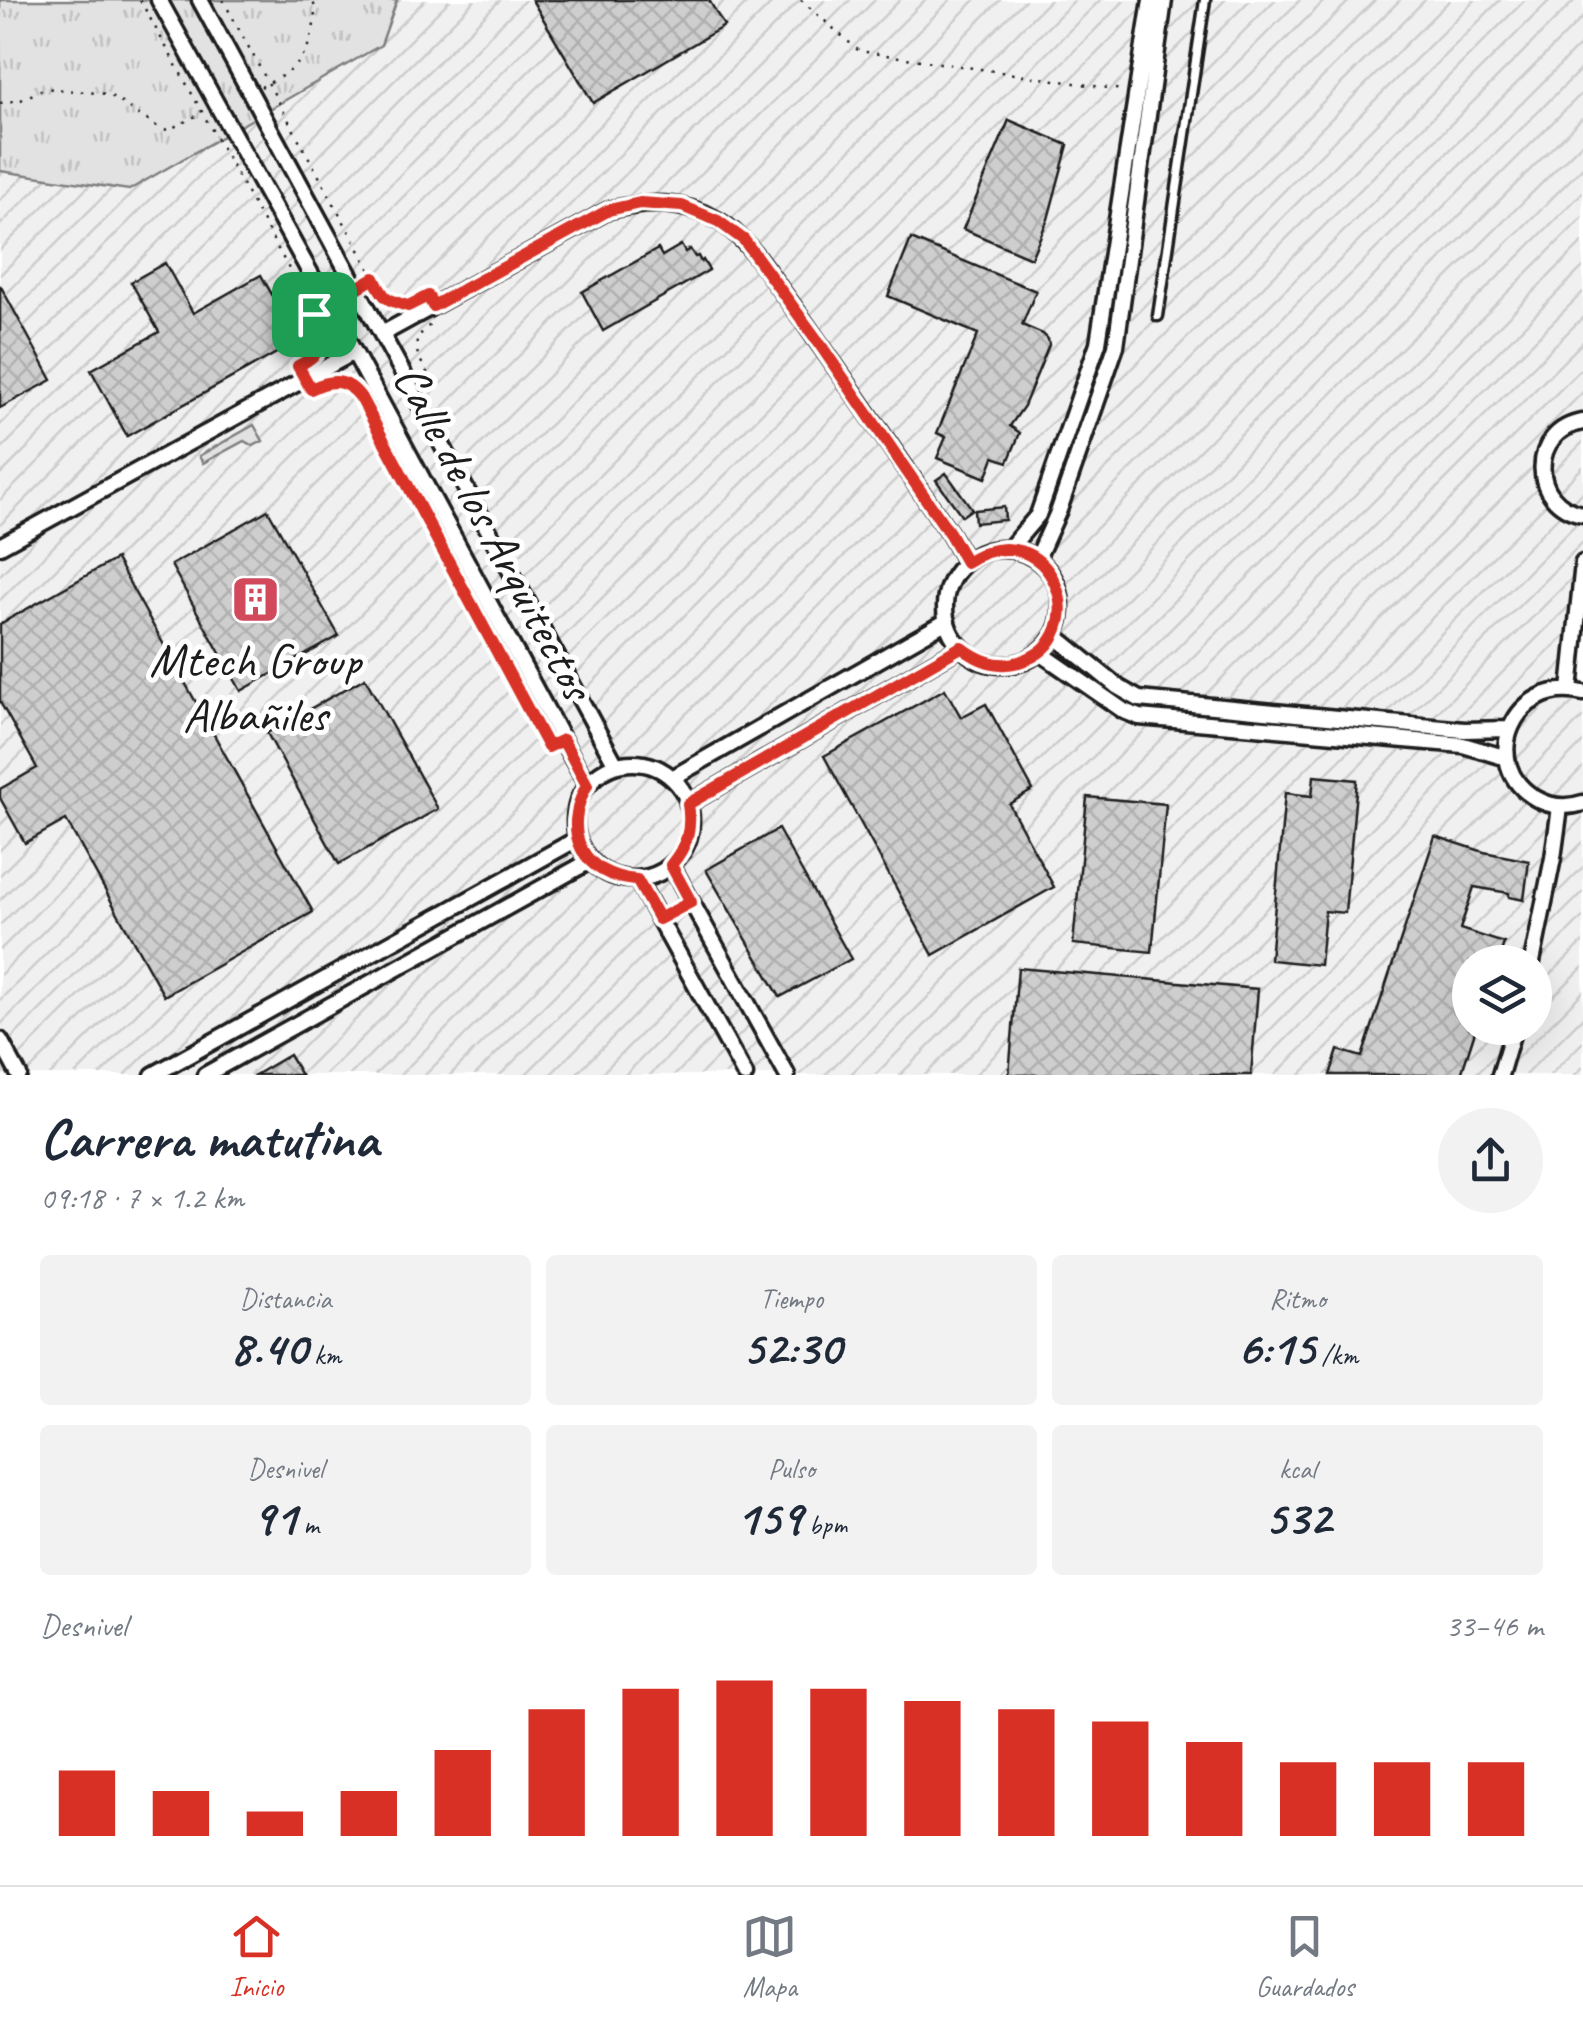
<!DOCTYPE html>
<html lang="es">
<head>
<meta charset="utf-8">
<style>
	body { margin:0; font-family:Caveat,sans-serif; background:#f2f2f3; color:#1f2937; height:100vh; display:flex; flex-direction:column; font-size:38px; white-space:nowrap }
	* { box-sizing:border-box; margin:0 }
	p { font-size:32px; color:#747a83 }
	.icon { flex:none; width:55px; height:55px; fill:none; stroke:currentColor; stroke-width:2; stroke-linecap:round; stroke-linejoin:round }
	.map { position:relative; height:1075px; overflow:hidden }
	.sheet { display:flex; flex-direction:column; background:#fff; flex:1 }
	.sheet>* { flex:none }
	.buttons { position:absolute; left:1452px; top:945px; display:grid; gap:20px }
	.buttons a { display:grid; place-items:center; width:100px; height:100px; border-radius:50%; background:#fff; box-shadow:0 10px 40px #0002; font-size:50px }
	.pin { position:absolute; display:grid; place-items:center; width:85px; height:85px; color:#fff; margin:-42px; border-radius:20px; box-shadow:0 5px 15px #0006 }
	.round { display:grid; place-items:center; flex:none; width:105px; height:105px; border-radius:52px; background:#f2f2f3 }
	.overview { display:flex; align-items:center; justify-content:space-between; height:170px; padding:0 40px }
	h1 { font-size:55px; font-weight:700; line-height:75px }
	.figures { display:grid; grid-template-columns:repeat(3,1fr); gap:15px; height:170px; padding:10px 40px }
	.figures div { display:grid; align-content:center; border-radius:10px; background:#f2f2f3; text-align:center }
	.figures b { font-size:50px; font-weight:700 }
	.figures small { font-size:28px; font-weight:400 }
	.figures p { font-size:28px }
	.chart { height:280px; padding:20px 40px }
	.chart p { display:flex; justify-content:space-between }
	.chart svg { width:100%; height:180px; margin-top:10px; stroke:#d93025; stroke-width:6 }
	.tabs { display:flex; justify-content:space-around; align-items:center; height:140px; border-top:2px solid #e0e1e3; background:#fff; font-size:28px; color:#747a83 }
	.tabs a { display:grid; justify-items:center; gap:5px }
	.tabs .on { color:#d93025 }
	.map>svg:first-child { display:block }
	.industrial { fill:url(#industrial-furrows); fill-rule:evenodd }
	.grass { fill:url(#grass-tufts); stroke:#7f7f7f; stroke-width:2.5 }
	.building { fill:url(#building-cross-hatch); stroke:#1c1c1c; stroke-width:2.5 }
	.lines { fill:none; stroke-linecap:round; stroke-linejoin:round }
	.service-casing { stroke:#1c1c1c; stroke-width:15 }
	.minor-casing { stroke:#1c1c1c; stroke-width:21 }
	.path { stroke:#1c1c1c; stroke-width:2.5; stroke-dasharray:2.5 8; stroke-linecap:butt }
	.service { stroke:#fff; stroke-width:8 }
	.minor { stroke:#fff; stroke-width:14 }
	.route-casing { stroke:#fff; stroke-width:20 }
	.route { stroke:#d93025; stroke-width:12 }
	.labels { text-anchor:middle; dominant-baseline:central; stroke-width:10; stroke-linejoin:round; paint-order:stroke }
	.street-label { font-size:48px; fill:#1c1c1c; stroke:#fff }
	.poi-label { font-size:48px; fill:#1c1c1c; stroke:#fff }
</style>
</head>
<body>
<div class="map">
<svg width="1583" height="1075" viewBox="0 0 1583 1075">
	<defs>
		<pattern id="industrial-furrows" width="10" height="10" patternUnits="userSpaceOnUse" patternTransform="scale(2.5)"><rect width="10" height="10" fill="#f0f0f0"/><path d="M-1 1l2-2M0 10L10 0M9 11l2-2" fill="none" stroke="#cdcdcd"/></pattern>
		<pattern id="grass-tufts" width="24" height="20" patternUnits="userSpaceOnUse" patternTransform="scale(2.5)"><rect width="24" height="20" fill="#e2e2e2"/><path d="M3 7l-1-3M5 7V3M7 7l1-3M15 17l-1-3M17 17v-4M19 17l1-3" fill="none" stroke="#c1c1c1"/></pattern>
		<pattern id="building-cross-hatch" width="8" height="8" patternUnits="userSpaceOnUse" patternTransform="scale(2.5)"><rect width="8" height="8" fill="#cecece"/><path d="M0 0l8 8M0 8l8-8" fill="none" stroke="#b0b0b0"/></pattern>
	</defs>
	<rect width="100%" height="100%" fill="#fff"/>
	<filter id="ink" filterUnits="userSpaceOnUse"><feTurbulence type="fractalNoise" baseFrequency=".01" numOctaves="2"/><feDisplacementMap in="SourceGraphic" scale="20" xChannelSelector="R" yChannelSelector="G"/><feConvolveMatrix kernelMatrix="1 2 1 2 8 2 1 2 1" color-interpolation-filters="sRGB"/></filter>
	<g filter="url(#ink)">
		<path class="industrial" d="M 397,0 L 1583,0 L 1583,1075 L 0,1075 L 0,171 L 129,190 L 381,45 ZM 1470,962 L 1535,962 L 1535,1028 L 1470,1028 Z"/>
		<path class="grass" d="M 0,0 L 397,0 L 381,45 L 129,190 L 0,171 Z
			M 254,425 L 263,441 L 253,446 L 244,441 L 203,463 L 199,456 Z"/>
		<path class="building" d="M 532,0 L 709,0 L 724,26 L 593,103 Z
			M 1009,120 L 1068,145 L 1048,219 L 1031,258 L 963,229 Z
			M 911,239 L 1036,291 L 1022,325 L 1043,334 L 1048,339 L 1049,345 L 1024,406 L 1010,426 L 1020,433 L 1008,462 L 994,457 L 986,478 L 937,458 L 946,437 L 937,433 L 978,334 L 888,296 Z
			M 681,245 L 685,252 L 690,249 L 695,257 L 698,256 L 701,262 L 703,260 L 709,270 L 603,331 L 582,292 L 658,249 L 662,256 Z
			M 165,263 L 193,313 L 261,275 L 298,341 L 127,436 L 91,370 L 159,332 L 131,282 Z
			M 0,285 L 52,380 L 0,408 Z
			M 946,473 L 972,509 L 962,516 L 936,480 Z
			M 1004,507 L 1005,520 L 975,523 L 974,510 Z
			M 268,510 L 339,636 L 241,691 L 171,565 Z
			M 116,559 L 313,912 L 164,996 L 66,820 L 25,843 L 0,798 L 0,789 L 37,768 L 0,702 L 0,624 Z
			M 365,678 L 438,809 L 339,864 L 267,733 Z
			M 945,689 L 961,717 L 986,704 L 1033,790 L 1009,804 L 1054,887 L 933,955 L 824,756 Z
			M 1314,776 L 1357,780 L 1345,913 L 1325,911 L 1320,965 L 1270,960 L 1285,793 L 1312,796 Z
			M 1087,797 L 1166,804 L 1152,952 L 1073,944 Z
			M 778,829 L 851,959 L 780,997 L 706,870 Z
			M 1435,836 L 1484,852 L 1529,861 L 1524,900 L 1509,897 L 1509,893 L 1474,887 L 1460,929 L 1504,943 L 1498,962 L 1470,962 L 1470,1028 L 1476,1028 L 1461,1075 L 1330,1075 L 1338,1050 L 1362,1057 Z
			M 1018,968 L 1258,989 L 1251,1075 L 1009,1075 Z
			M 289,1055 L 301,1075 L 255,1075 Z"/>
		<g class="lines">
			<defs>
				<path id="service" d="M 1158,316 L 1205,0"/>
				<path id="minor" d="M 159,0 L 354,352 L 587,785
					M 200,0 L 616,765
					M 382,334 L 609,210 C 648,201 683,200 719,221 C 750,240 768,274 789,301 C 844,377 897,456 950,534 L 966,562
					M 1583,422 C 1529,430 1529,505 1583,514
					M 0,546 L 354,352
					M 1009,549 L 1038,515 L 1098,343 L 1151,0
					M945 607a58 58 0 1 1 116 0a58 58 0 1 1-116 0Z
					M 1037,559 L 1059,510 L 1116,346 L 1164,0
					M 1054,635 L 1118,687 L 1139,699 L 1464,730 L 1509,729
					M 1039,652 L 1124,711 L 1139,717 L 1463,745 L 1507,758
					M 1570,690 L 1583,563
					M 1583,693 C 1514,676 1476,765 1537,799 C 1551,807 1568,808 1583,803
					M575 821a58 58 0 1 1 116 0a58 58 0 1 1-116 0Z
					M 672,778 L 947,621
					M 688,804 L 961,647
					M 671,865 L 787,1075
					M 637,879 L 745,1075
					M 1532,962 L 1553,858 L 1560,807
					M 0,1040 L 19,1075
					M 153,1075 L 577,839
					M 205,1075 L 590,861
					M 1500,1075 L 1514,1028"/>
			</defs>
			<use href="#service" class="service-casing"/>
			<use href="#minor" class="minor-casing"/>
			<path class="path" d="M 140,0 L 314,314 L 318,311
				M 223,0 L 375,279 L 369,282
				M 801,0 L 859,51 L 1122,90
				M 261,87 C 270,82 282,77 291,70 C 309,56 319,21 313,0
				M 0,103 L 21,100 L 45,88 L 108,94 L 159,128 L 168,130 L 200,114
				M 375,280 C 384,298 385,300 405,305
				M 313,358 C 325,343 323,331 315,315
				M 420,379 L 428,374 C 414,350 409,340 434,322
				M 330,382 C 343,382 353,387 361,398 L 549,747 L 552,745"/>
			<use href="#service" class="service"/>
			<use href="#minor" class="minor"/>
		</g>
	</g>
	<g class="lines" filter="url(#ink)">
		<defs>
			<path id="route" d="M 640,203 L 682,206 L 718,221 L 744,240 L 817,340 L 950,534 L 966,562 C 1050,508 1101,638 1019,662 C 997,668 979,661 961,647 L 688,804 C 692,829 687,846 671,865 L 691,902 L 659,919 L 637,880 C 582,876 561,833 587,785 L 563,740 L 548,747 L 361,398 C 347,378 331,379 311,389 L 298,366 C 325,352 327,340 314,314 L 374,278 C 384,299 386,300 408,306 L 428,296 L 433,306 L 609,210 Z"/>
		</defs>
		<use href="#route" class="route-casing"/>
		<use href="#route" class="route"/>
	</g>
	<defs>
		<symbol id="building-square" viewBox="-11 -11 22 22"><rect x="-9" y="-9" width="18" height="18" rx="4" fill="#d1495b" stroke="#fff"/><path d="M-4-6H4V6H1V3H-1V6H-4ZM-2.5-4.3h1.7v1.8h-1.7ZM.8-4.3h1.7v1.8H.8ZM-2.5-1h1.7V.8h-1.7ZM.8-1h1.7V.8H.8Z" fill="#fff"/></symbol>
	</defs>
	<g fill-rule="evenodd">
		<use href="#building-square" x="228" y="572" width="55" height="55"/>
	</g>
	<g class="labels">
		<g class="street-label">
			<text transform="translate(494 532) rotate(62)">Calle de los Arquitectos</text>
		</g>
		<g class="poi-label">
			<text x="255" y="660">Mtech Group<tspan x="255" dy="55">Albañiles</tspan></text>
		</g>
	</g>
</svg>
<div class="buttons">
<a><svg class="icon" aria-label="layers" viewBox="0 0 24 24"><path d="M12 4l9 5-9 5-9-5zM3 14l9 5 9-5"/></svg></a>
</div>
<div class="pin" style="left:314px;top:314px;background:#1e9e55"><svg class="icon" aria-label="arrive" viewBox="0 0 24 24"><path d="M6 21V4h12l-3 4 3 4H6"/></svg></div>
</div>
<section class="sheet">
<div class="overview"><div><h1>Carrera matutina</h1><p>09:18 · 7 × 1.2 km</p></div><a class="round"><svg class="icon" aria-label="share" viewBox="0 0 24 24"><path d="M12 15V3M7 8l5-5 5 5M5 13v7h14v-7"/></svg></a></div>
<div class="figures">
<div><p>Distancia</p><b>8.40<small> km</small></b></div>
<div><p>Tiempo</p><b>52:30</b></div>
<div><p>Ritmo</p><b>6:15<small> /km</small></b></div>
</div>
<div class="figures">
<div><p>Desnivel</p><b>91<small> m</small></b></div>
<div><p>Pulso</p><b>159<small> bpm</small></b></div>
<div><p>kcal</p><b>532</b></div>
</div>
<div class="chart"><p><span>Desnivel</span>33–46 m</p>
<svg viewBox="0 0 160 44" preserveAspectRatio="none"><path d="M5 44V28M15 44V33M25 44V38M35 44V33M45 44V23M55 44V13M65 44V8M75 44V6M85 44V8M95 44V11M105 44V13M115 44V16M125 44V21M135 44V26M145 44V26M155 44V26"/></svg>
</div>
</section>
<nav class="tabs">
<a class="on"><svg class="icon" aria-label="home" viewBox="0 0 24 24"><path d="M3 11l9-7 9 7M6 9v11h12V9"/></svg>Inicio</a>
<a><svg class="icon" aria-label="map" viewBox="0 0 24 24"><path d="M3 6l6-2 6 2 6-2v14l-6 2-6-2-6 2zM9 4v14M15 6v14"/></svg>Mapa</a>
<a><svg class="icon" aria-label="saved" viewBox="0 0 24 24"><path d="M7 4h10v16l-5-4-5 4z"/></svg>Guardados</a>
</nav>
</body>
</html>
